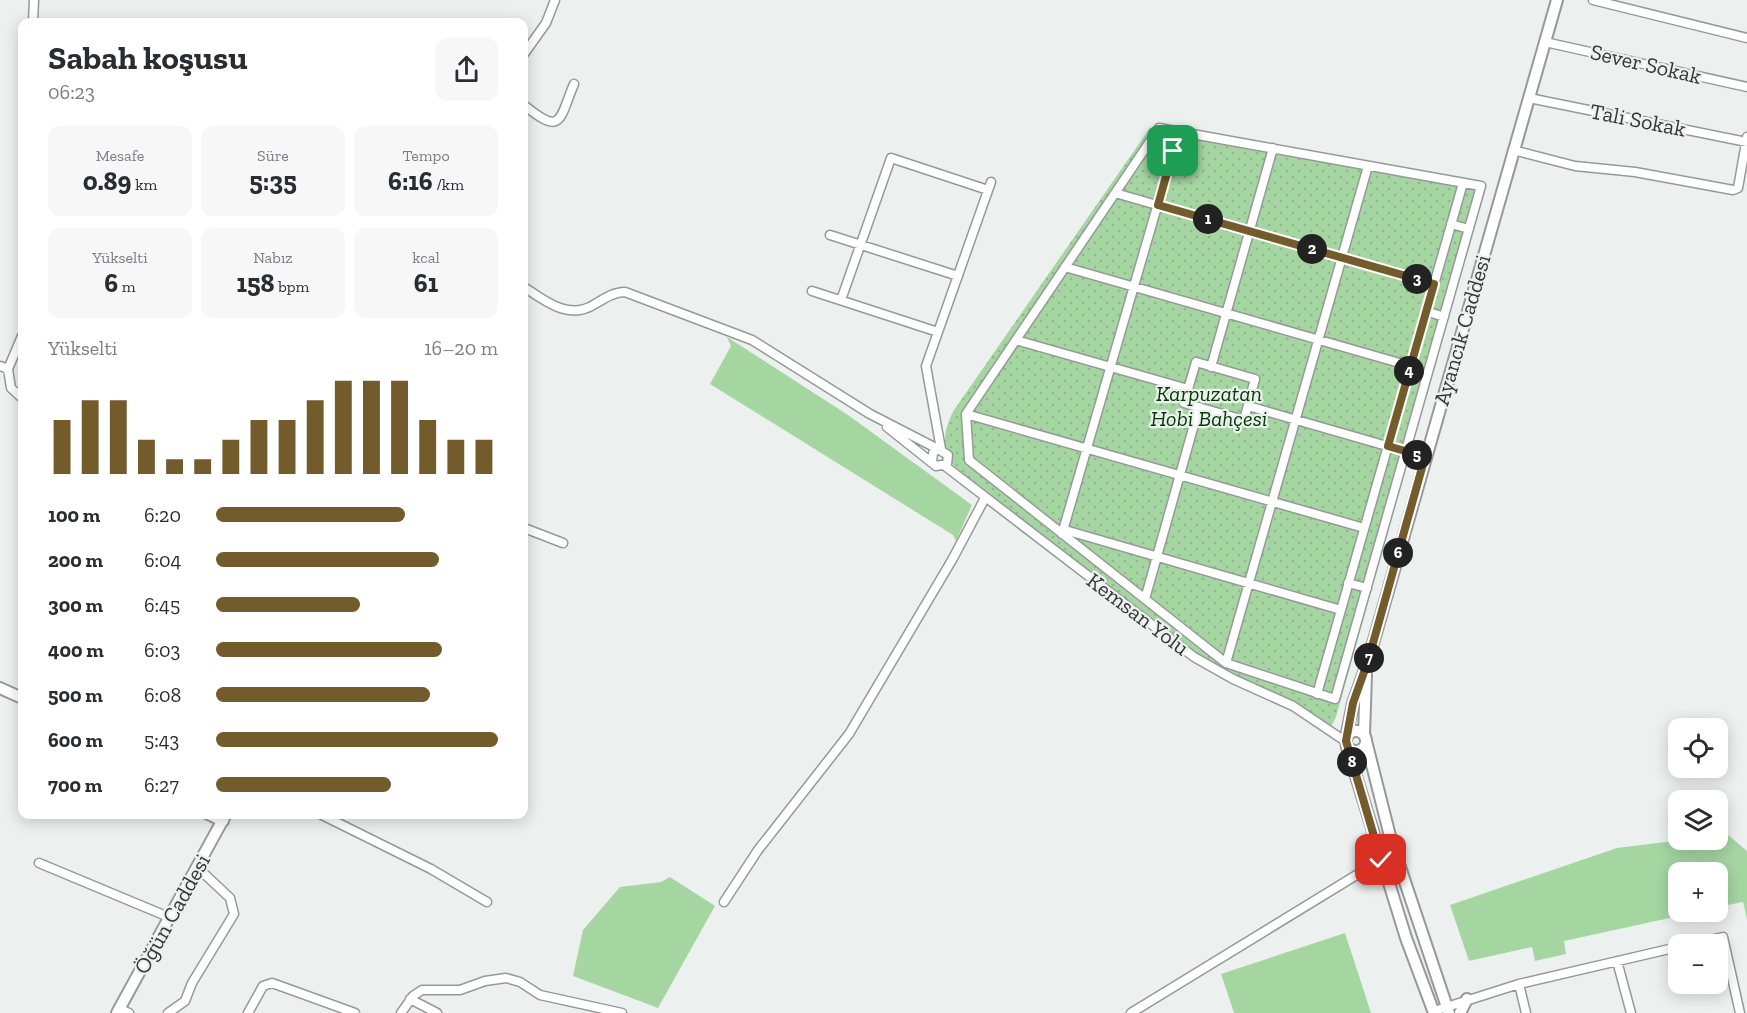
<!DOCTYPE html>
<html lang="tr">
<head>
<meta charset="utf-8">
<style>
	body { margin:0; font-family:"Zilla Slab",serif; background:#f7f7f7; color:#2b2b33; height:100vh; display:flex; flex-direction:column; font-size:22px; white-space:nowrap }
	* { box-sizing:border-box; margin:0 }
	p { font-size:20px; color:#7c7c81 }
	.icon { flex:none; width:33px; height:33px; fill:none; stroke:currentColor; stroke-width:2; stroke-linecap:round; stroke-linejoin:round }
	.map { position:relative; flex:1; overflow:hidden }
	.panel { position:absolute; left:18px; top:18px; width:510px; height:801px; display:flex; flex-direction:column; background:#fff; border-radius:12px; box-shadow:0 3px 15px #0003 }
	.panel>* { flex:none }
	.fabs { position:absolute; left:1668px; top:718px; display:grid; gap:12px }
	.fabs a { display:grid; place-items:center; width:60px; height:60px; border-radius:12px; background:#fff; box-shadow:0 3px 15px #0003; font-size:30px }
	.pin { position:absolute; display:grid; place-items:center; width:51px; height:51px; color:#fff; margin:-26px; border-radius:12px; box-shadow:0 3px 9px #0006 }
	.km { position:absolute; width:30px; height:30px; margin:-15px; border-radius:50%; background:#222; color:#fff; font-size:16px; line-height:30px; text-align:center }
	.round { display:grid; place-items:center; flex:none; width:63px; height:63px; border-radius:12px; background:#f7f7f7 }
	.overview { display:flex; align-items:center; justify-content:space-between; height:102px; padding:0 30px }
	h1 { font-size:33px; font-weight:800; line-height:45px }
	.figures { display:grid; grid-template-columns:repeat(3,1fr); gap:9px; height:102px; padding:6px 30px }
	.figures div { display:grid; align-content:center; border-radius:12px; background:#f7f7f7; text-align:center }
	.figures b { font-size:26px; font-weight:800 }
	.figures small { font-size:16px; font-weight:400 }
	.figures p { font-size:16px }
	.chart { height:168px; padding:12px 30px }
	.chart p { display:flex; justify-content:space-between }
	.chart svg { width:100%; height:108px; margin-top:6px; stroke:#745b2c; stroke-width:6 }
	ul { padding:0 30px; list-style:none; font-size:20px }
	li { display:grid; grid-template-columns:96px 72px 1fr; align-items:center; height:45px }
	li i { height:15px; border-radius:8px; background:#745b2c }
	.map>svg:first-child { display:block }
	.green { fill:#a5d6a2 }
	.garden { fill:url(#garden-dots) }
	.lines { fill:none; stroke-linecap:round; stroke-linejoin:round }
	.minor-casing { stroke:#959a99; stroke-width:11 }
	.tertiary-casing { stroke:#959a99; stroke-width:14 }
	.minor { stroke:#fff; stroke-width:8 }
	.tertiary { stroke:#fff; stroke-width:10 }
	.route-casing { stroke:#fff; stroke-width:12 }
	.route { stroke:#745b2c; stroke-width:8 }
	.labels { text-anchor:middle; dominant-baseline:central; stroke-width:4.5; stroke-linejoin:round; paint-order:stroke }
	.street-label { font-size:22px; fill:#353737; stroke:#ecf1f0 }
	.park-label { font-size:22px; font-style:italic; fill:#003b02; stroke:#ecf1f0 }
</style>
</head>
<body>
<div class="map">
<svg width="1747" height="1013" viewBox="0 0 1747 1013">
	<defs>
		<pattern id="garden-dots" width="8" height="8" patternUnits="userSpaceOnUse" patternTransform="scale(1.5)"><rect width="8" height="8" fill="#a5d6a2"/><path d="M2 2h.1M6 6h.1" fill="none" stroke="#8fb88c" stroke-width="1.8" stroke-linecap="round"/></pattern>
	</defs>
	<rect width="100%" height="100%" fill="#ecf1f0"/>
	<path class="green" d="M 727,337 L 848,415 L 972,505 L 956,541 L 953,535 L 710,384 L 731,346 Z
		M 1727,834 L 1747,851 L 1747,919 L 1743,902 L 1718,907 L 1718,873 L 1678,873 L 1678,912 L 1697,912 L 1564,941 L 1566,954 L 1535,961 L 1532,947 L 1469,961 L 1450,905 L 1617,848 L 1682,840 L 1718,840 L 1718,836 Z
		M 670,877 L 715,906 L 658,1008 L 573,976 L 583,930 L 620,887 L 661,882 Z
		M 1345,933 L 1371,1013 L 1234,1013 L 1221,974 Z"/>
	<path class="garden" d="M 1150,128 L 1483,189 L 1336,717 L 1332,725 L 1321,730 L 1297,706 L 1221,677 L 965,479 C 943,457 939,438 954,410 Z"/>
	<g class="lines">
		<defs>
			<path id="minor" d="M 1593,0 L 1747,38
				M 33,22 L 34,0
				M 1545,42 L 1747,87
				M 524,54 L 546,23 L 555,0
				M 1529,98 L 1747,142
				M 524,105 C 563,137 559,119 574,84
				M 1159,128 L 1481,186 L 1335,699 L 1226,663 L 969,460 L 966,414 Z
				M 1513,150 L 1575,166 L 1635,172 L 1733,190 L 1738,188 L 1747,137
				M 1115,193 L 1434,284
				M 1451,224 L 1469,229
				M 830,235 L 958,276
				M 1065,267 L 1410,366
				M 524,287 C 545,301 569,321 595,304 C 605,298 614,292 625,292 L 752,340 L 870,414 L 938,449
				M 812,291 L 938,332
				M 841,300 L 891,158 L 988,190
				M 1426,311 L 1444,317
				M 1016,340 L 1188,389
				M 1196,362 L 1255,379 L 1244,420 L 1184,403 Z
				M 0,366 L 8,369 L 11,388 L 22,398
				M 1211,367 L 1273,148
				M 8,369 L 22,336
				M 1248,406 L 1425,457
				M 966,414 L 1364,528
				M 887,427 L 936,466 L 947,464 L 948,455 L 938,449 L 933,453 L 932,462
				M 941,449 L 926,366 L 991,182
				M 945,466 L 1194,657 L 1233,679 L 1293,706 L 1345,741
				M 524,528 L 563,543
				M 1065,530 L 1341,610
				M 1062,534 L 1179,131
				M 1348,583 L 1367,588
				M 1145,599 L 1199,407
				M 1226,663 L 1368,166
				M 1317,694 L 1463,183
				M 320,814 L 431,869 L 487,902
				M 39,863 L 171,918
				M 724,902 L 758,850 L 849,734 L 952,560 L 985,498
				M 1688,945 L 1723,937 L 1740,1013
				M 1617,961 L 1631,1013
				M 1519,984 L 1526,1013
				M 410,999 L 437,1013
				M 120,1009 L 129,1013
				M 1434,1011 L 1519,984 L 1678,947
				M 168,1013 L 185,1001 L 192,983 L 234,914 L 230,898 L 198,868
				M 248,1013 L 263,986 L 272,983 L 355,1013
				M 401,1013 L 413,996 L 422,990 L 460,990 L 485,981 L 506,978 L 520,982 L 540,995 L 622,1013
				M 1131,1013 L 1381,860"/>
			<path id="tertiary" d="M 0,688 L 22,698
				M1346 741a10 10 0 1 1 20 0a10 10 0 1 1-20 0Z
				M 1364,735 L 1366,674
				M 1346,738 L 1353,703 L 1368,661 L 1557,0
				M 1366,741 L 1391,840 L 1449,1013
				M 1347,747 L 1406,938 L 1434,1013
				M 208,814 L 223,821
				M 117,1013 L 226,814
				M 1460,1013 L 1467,999"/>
		</defs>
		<use href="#minor" class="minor-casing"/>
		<use href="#tertiary" class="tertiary-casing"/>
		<use href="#minor" class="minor"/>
		<use href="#tertiary" class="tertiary"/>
	</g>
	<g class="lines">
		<defs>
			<path id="route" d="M 1173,151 L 1158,205 L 1434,284 L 1388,446 L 1425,457 L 1368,661 L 1353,703 L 1346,741 L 1381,860"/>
		</defs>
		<use href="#route" class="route-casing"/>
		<use href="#route" class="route"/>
	</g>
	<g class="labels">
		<g class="street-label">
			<text transform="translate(1646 64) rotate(13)">Sever Sokak</text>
			<text transform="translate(1638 120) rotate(11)">Tali Sokak</text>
			<text transform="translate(1462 330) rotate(-74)">Ayancık Caddesi</text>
			<text transform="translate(1138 614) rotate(37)">Kemsan Yolu</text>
			<text transform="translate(172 914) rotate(-61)">Öğün Caddesi</text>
		</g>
		<g class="park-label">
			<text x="1209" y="393">Karpuzatan<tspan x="1209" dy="25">Hobi Bahçesi</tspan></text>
		</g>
	</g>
</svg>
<div class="fabs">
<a><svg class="icon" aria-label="locate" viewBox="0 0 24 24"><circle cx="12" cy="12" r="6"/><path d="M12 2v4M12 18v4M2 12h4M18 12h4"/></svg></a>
<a><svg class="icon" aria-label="layers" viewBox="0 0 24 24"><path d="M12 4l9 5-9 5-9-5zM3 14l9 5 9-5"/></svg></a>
<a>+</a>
<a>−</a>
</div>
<div class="pin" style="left:1173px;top:151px;background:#1e9e55"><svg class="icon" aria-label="arrive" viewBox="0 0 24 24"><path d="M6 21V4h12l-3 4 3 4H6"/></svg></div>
<div class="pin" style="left:1381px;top:860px;background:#d93025"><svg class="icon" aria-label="check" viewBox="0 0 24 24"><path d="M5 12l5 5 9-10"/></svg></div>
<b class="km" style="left:1208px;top:219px">1</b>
<b class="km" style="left:1312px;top:249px">2</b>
<b class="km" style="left:1417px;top:279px">3</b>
<b class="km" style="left:1409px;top:371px">4</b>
<b class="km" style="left:1417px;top:455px">5</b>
<b class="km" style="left:1398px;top:553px">6</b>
<b class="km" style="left:1369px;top:658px">7</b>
<b class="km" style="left:1352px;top:762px">8</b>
<section class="panel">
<div class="overview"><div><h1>Sabah koşusu</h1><p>06:23</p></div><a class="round"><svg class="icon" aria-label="share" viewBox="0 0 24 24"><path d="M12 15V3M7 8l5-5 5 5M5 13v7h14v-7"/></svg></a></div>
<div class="figures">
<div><p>Mesafe</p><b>0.89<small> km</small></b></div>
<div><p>Süre</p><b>5:35</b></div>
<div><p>Tempo</p><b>6:16<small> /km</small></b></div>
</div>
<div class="figures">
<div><p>Yükselti</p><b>6<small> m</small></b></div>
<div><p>Nabız</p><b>158<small> bpm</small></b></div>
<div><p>kcal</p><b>61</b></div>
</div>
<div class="chart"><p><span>Yükselti</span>16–20 m</p>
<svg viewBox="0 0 160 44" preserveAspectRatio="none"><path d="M5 44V22M15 44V14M25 44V14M35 44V30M45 44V38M55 44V38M65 44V30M75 44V22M85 44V22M95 44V14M105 44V6M115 44V6M125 44V6M135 44V22M145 44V30M155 44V30"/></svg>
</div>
<ul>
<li><b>100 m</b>6:20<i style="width:67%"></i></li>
<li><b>200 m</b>6:04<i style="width:79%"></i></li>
<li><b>300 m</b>6:45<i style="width:51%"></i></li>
<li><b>400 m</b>6:03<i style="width:80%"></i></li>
<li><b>500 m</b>6:08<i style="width:76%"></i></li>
<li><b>600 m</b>5:43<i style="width:100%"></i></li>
<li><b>700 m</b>6:27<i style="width:62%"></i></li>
</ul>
</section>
</div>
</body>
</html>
